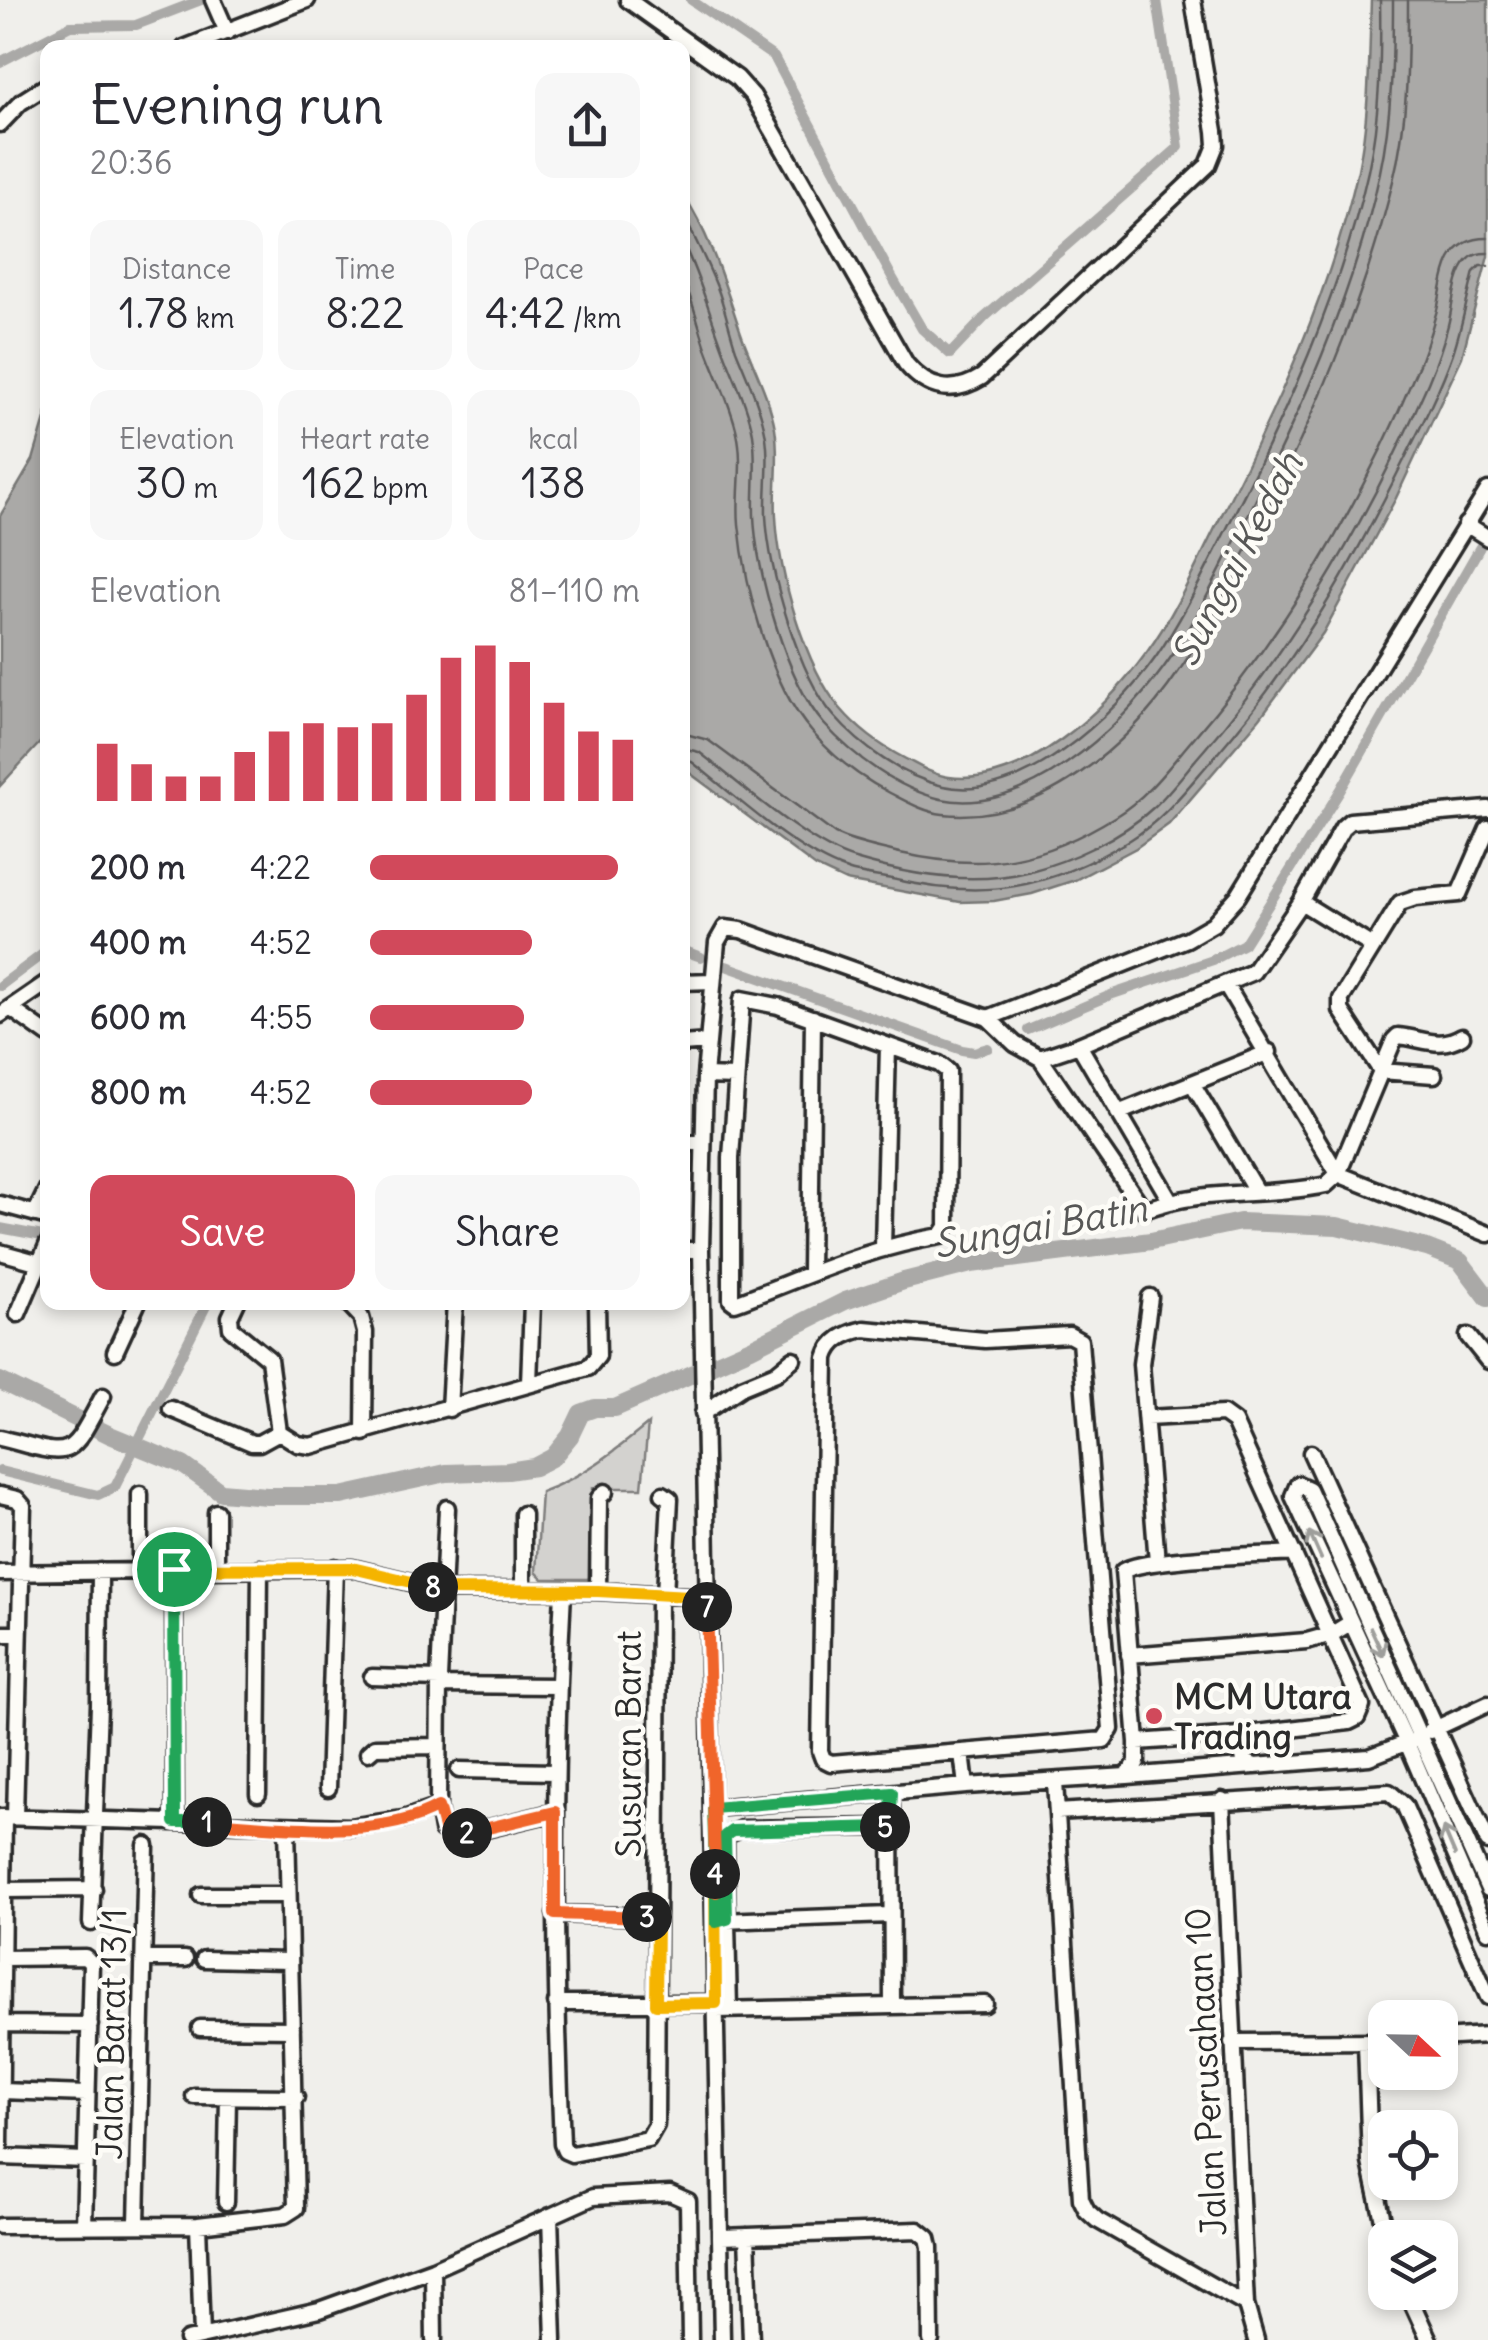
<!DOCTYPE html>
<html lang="en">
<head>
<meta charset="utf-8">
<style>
	body { margin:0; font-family:Delius,sans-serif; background:#f7f7f7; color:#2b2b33; height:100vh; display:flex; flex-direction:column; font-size:38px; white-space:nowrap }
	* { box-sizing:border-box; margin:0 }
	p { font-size:32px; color:#7c7c81 }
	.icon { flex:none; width:55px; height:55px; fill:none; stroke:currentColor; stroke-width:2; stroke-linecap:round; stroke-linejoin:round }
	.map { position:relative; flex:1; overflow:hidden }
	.drawer { position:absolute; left:40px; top:40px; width:650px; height:1270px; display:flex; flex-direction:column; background:#fff; border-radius:20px; box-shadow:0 5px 15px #0003 }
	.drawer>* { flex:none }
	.needle { width:65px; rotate:112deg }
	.tools { position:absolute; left:1368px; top:2000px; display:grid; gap:20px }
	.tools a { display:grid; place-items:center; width:90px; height:90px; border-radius:20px; background:#fff; box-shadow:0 5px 15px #0003; font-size:50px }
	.pin { position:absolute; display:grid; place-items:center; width:85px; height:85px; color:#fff; margin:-42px; border:5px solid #fff; border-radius:50%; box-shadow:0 2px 10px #0007 }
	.km { position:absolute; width:50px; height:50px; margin:-25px; border-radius:50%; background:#222; color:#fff; font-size:28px; line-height:50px; text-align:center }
	.round { display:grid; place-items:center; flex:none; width:105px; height:105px; border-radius:20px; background:#f7f7f7 }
	.summary { display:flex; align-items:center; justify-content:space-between; height:170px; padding:0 50px }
	h1 { font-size:55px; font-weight:600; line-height:75px }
	.metrics { display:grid; grid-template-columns:repeat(3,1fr); gap:15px; height:170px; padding:10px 50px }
	.metrics div { display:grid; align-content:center; border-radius:20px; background:#f7f7f7; text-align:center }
	.metrics b { font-size:42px; font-weight:600 }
	.metrics small { font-size:28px; font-weight:400 }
	.metrics p { font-size:28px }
	.chart { height:280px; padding:20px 50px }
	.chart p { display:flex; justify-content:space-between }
	.chart svg { width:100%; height:180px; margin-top:10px; stroke:#d1495b; stroke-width:6 }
	.button { display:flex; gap:20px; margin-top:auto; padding:20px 50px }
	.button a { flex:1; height:115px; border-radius:20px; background:#d1495b; color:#fff; font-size:40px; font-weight:600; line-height:115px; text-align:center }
	.button a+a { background:#f7f7f7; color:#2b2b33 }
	ul { padding:0 50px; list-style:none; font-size:32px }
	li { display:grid; grid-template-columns:160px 120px 1fr; align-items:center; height:75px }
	li i { height:25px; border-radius:12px; background:#d1495b }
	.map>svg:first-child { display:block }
	.green { fill:#d3d2cf; stroke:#7f7e7d; stroke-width:2.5 }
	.water { fill:#aaa9a7; stroke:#777775; stroke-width:2.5 }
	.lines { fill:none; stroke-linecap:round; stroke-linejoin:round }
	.shore { stroke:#5e5d5d; stroke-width:2.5 }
	.canal { stroke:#aaa9a7; stroke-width:10 }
	.river { stroke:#aaa9a7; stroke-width:18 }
	.minor-casing { stroke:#2b2b2b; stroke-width:21 }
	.minor { stroke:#fdfcf7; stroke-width:14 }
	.oneway { stroke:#9e9e9b }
	.split-1-casing { stroke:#fff; stroke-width:20 }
	.split-2-casing { stroke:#fff; stroke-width:20 }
	.split-3-casing { stroke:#fff; stroke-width:20 }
	.split-4-casing { stroke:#fff; stroke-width:20 }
	.split-5-casing { stroke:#fff; stroke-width:20 }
	.split-6-casing { stroke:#fff; stroke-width:20 }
	.split-7-casing { stroke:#fff; stroke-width:20 }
	.split-8-casing { stroke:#fff; stroke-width:20 }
	.split-9-casing { stroke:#fff; stroke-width:20 }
	.split-1 { stroke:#22a559; stroke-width:12 }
	.split-2 { stroke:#f0652b; stroke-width:12 }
	.split-3 { stroke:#f0652b; stroke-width:12 }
	.split-4 { stroke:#f5b400; stroke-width:12 }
	.split-5 { stroke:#22a559; stroke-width:12 }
	.split-6 { stroke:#22a559; stroke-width:12 }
	.split-7 { stroke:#f0652b; stroke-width:12 }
	.split-8 { stroke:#f5b400; stroke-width:12 }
	.split-9 { stroke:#f5b400; stroke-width:12 }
	.poi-dot { fill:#d1495b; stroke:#fdfcf7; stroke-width:4 }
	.labels { text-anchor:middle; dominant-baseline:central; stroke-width:9; stroke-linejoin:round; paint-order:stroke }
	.poi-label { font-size:35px; font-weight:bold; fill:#2b2b2b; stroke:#fdfcf7; text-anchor:start }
	.street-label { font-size:35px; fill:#2b2b2b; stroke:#fdfcf7 }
	.water-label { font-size:38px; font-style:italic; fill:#575756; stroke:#fdfcf7 }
</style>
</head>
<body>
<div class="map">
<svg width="1488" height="2340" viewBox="0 0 1488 2340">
	<rect width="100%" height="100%" fill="#f0efeb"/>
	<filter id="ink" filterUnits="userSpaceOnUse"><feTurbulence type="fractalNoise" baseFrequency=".01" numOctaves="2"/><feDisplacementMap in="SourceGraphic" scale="20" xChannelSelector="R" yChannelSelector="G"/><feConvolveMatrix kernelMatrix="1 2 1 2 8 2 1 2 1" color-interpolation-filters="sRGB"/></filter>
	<g filter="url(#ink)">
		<path class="green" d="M 648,1424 L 642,1488 L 593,1488 L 592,1574 L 588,1579 L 543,1579 L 536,1572 L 541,1492 C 583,1477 614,1452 648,1424 Z"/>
		<path class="water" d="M 1371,0 L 1488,0 L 1488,256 L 1462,357 L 1396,498 L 1323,633 L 1260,718 L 1169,824 L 1136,848 L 1075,880 L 1032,894 L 994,901 L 960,902 L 846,881 L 816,867 L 683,768 L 683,194 C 712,238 725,287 742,336 C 753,366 769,396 775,428 C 780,458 774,487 776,517 C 779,573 804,665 840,708 C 857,728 881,746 904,758 C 918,765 933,775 949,777 C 1025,787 1106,709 1147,652 C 1175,613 1195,568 1217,524 C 1275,412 1330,293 1358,170 C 1370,114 1369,57 1371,0 Z
			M 47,412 L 47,735 L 0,786 L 0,516 L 33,460 Z"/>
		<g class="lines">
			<path class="shore" d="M 682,213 C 695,238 707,262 717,287 C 725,308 729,329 736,350 C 746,375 758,400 764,427 C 771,456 765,487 766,516 C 769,570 798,675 834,716 C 860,746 903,777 943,786 C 1021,804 1115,715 1156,657 C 1184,616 1205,571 1227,528 C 1285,416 1340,295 1368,171 C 1380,116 1381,57 1380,0
				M 682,241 C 700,277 709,312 723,349 C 733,377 748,405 753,434 C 757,461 753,489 754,516 C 756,572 787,682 824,724 C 853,756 898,789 941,799 C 1025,817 1119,729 1164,667 C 1195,625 1216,577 1240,531 C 1296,422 1355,293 1380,172 C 1392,116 1393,57 1393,0
				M 682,277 C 693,300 698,324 706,348 C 716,376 731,404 737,433 C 744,463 736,494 739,524 C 745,587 769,683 812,732 C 833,757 861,778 890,793 C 906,801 924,812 943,814 C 1039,825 1129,745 1179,671 C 1207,630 1228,585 1251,541 C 1310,427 1363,306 1393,181 C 1408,122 1408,60 1408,0
				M 682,733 L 708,740 L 835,834 C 856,844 877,847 900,853 C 984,872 1042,862 1116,816 C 1147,797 1168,768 1191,741 C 1285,633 1359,506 1415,374 C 1424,354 1431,332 1437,310 C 1441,294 1442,274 1450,259 C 1458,244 1472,238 1488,238
				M 682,748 L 699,752 C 738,782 810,847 855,859 C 909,875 971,886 1027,872 C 1070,861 1121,838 1154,807 C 1172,790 1187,769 1204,750 C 1298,641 1370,514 1428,383 C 1436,364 1443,345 1448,325 C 1453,307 1454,275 1467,261 C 1473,254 1480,253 1488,253
				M 682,760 L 692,762 C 738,798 793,851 847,870 C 861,875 877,876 892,879 C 985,901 1048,889 1130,840 C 1165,819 1189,785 1216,755 C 1291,669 1345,578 1396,476 C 1416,436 1438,395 1453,353 C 1462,326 1467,299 1474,272 L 1480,266 L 1488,266"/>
			<path class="canal" d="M 691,0 L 774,57 L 892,277 L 922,329 L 950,354 L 985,317 L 1179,147 L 1157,0
				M 0,62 L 70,26 L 136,25 L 201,0
				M 682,950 L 701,957
				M 726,966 L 962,1050 L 974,1052 L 988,1048
				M 0,986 L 48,950
				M 1028,1030 L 1113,994 L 1213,960 L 1244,944 L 1340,791 L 1480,547
				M 0,1228 L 48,1237
				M 0,1471 L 98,1495 L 115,1487 L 208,1302"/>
			<path class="river" d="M 0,1381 L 110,1435 L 183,1465 L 221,1492 L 267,1496 L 341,1496 L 446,1473 L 508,1471 L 534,1467 L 553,1457 L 570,1436 L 581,1413 L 595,1408 L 615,1408 L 751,1348 L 845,1301 L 904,1281 L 971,1264 L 1151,1241 L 1240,1222 L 1337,1226 L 1427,1248 L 1460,1261 L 1488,1298"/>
			<defs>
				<path id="minor" d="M 213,0 L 227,32
					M 628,0 L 737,78 L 753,96 L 906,364 C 928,390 953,395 982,377 L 1208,165 L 1216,145 L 1215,131 L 1193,0
					M 184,48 L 307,0
					M 0,124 L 21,102 L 48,85
					M 1466,524 L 1488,538
					M 1301,902 L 1372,946
					M 682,982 L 712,981
					M 1226,985 L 1338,1174
					M 742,999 L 778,1006 L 939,1064 L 948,1071 L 947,1227 L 941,1236 C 863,1249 808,1276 735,1303 L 731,1300 L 731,1158 Z
					M 10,1008 L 48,1035
					M 0,1015 L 48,982
					M 988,1018 L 1015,1044 L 1040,1058 L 1144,1210 C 1204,1187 1265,1198 1326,1185 L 1338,1174 L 1381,1071 L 1341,1010 L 1341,999 L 1400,903 L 1415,898 L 1459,894 L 1488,828
					M 682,1044 L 707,1042
					M 1079,1045 L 1170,1200
					M 1040,1058 L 1079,1045 L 1253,972 L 1301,902 L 1343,827 L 1350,821 L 1488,809
					M 1434,1075 L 1381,1071 L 1394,1040 L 1398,1036 C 1422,1038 1439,1050 1462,1036
					M 705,1076 L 735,1077
					M 1192,1083 L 1256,1191
					M 1118,1113 L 1269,1052
					M 682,1143 L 703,1143
					M 1338,1174 L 1488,1234
					M 0,1204 L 48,1217
					M 35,1214 L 48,1187
					M 883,1247 L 888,1046
					M 682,1250 L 701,1250
					M 0,1252 L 40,1263
					M 810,1271 L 813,1018
					M 1150,1297 L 1141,1364 L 1157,1562
					M 237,1302 L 230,1317 L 231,1328 L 269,1359 L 279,1432 L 298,1444 L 311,1446 L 588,1368 L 598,1356 L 597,1302
					M 347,1302 L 361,1317 L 365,1332 L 364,1433
					M 18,1314 L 48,1243
					M 864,1329 L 985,1340 L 1069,1335 L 1080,1341 L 1111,1729 L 1104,1740 L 831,1763 L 823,1759 L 820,1751 L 826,1358 C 831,1340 846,1333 864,1329 Z
					M 1468,1336 L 1488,1361
					M 115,1352 L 138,1302
					M 529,1383 L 532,1302
					M 171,1409 L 252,1443 L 259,1443 L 279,1432
					M 449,1409 L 455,1302
					M 703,1413 L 742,1387 L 776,1373 L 793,1359
					M 0,1438 C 73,1456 67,1464 103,1396
					M 1311,1453 L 1488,1842
					M 663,1494 L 670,1499 L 665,1594
					M 0,1495 L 17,1499 L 23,1506 L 15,1817
					M 216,1512 L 216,1568
					M 140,1569 L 140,1494
					M 174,1569 L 175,1821
					M 0,1573 L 352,1568 L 444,1590 L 598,1591 L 707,1597
					M 523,1591 L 523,1514
					M 598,1591 L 599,1498 L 605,1492
					M 563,1592 C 553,1776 554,1959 562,2144 L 565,2151 L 572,2154 L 648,2139 L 656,2125 L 659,1594
					M 0,1634 L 19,1634
					M 1129,1655 L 1307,1641 L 1332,1634 L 1350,1623
					M 372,1677 L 439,1679
					M 439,1685 L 558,1686
					M 1430,1731 L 1488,1704
					M 1239,1735 L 1244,1761 L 1255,1766 L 1369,1757 L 1411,1741
					M 1137,1742 L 1239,1735 L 1349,1722 L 1357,1718 L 1362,1706 L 1234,1422 L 1223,1414 L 1146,1418
					M 368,1753 L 375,1747 L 438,1746
					M 962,1753 L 966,1786
					M 459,1770 L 554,1772
					M 1127,1776 L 1254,1766
					M 1055,1782 L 1081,2199 L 1087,2211 L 1097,2220 L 1246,2305
					M 328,1788 L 335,1567
					M 258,1794 L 260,1568
					M 1222,1800 L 1246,2305 L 1256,2340
					M 438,1807 L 442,1830 L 453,1837 L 555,1812
					M 713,1808 L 966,1786 L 1127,1776 L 1137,1762 L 1137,1742 L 1123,1571 C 1145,1557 1260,1556 1294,1553
					M 1057,1812 L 1389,1792 L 1404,1805 L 1488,1997
					M 0,1817 L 350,1827 L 404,1819 L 438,1807 L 439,1679 L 447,1508
					M 1488,1889 L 1309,1489 L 1298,1484 L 1293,1496 L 1407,1743 L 1488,1931
					M 4,1890 L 94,1889
					M 201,1895 L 287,1895
					M 555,1914 L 657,1917
					M 721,1921 L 890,1915
					M 91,1923 L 99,1705 L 100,1571
					M 3,1958 L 85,1957 L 91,1963 L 84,2226
					M 143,1959 L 185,1959
					M 204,1959 L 289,1961
					M 556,2003 L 716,2003
					M 892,2006 L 985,2004
					M 729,2009 L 725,1836 L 741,1829 L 890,1827
					M 716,2010 L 892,2006 L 891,1793
					M 2,2024 L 90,2025
					M 200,2028 L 292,2029
					M 1440,2038 L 1488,2035
					M 1232,2042 L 1385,2041
					M 1366,2042 L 1370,2162 L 1387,2238
					M 1,2091 L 87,2094
					M 194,2096 L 296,2097
					M 0,2146 L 4,1817
					M 0,2157 L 86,2160
					M 226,2202 L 228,2097
					M 550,2216 L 554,2340
					M 137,2224 L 146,1845
					M 198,2225 L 202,2336
					M 0,2226 L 198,2225 L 285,2215 L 296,2208 L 287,1827
					M 747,2236 L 751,2340
					M 721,2237 L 918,2230 L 928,2238 L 930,2247 L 931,2340
					M 433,2269 L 434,2340
					M 1407,2292 L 1429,2340
					M 187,2340 L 319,2310 L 433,2269 L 593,2197 L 670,2193 L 688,2201 L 690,2340
					M 722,2340 L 701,1250 L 705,1076 L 717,942 L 725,928 L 741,930 L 988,1018 L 1187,939 L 1213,924 L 1238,896 L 1488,490"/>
			</defs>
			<use href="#minor" class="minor-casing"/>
			<use href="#minor" class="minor"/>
		</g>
		<defs><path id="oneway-shaft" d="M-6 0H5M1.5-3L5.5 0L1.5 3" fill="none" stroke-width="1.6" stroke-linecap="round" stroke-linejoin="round" transform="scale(2.5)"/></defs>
		<g class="oneway">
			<use href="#oneway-shaft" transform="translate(1315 1545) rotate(-114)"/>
			<use href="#oneway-shaft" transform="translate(1377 1642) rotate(65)"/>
			<use href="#oneway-shaft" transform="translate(1449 1841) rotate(-113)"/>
		</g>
	</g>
	<g class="lines" filter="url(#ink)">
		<defs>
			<path id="split-1" d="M 174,1569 L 175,1822 L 207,1822"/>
			<path id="split-2" d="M 207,1822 C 275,1825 376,1842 438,1807 L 446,1835 L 467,1833"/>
			<path id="split-3" d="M 467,1833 L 555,1812 L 555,1914 L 647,1917"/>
			<path id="split-4" d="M 647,1917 L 657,1917 L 656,2004 L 716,2003 L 715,1874"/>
			<path id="split-5" d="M 715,1874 L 713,1808 L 892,1793 L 890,1827 L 885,1827"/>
			<path id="split-6" d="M 716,1892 L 716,1922 L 727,1919 L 725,1836 L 732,1831 L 885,1827"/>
			<path id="split-7" d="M 707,1607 L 716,1892"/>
			<path id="split-8" d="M 433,1587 L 444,1590 L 598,1591 L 707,1597 L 707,1607"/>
			<path id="split-9" d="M 174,1569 L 352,1568 L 433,1587"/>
		</defs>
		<use href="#split-1" class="split-1-casing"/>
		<use href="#split-2" class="split-2-casing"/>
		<use href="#split-3" class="split-3-casing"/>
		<use href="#split-4" class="split-4-casing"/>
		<use href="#split-5" class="split-5-casing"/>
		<use href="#split-6" class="split-6-casing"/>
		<use href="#split-7" class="split-7-casing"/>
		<use href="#split-8" class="split-8-casing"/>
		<use href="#split-9" class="split-9-casing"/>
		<use href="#split-1" class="split-1"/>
		<use href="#split-2" class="split-2"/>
		<use href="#split-3" class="split-3"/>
		<use href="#split-4" class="split-4"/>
		<use href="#split-5" class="split-5"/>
		<use href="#split-6" class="split-6"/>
		<use href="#split-7" class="split-7"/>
		<use href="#split-8" class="split-8"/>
		<use href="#split-9" class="split-9"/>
	</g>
	<circle class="poi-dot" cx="1154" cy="1716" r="10"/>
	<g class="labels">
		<g class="poi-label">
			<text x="1174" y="1696">MCM Utara<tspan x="1174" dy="40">Trading</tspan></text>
		</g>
		<g class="street-label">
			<text transform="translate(628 1744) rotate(-90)">Susuran Barat</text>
			<text transform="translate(111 2034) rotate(-89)">Jalan Barat 13/1</text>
			<text transform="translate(1205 2072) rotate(-93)">Jalan Perusahaan 10</text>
		</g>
		<g class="water-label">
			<text transform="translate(1237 559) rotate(-62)">Sungai Kedah</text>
			<text transform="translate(1040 1226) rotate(-10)">Sungai Batin</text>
		</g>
	</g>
</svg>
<div class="tools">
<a><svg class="needle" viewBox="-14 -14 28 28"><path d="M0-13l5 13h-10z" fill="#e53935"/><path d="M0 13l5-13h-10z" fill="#7c7c81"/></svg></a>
<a><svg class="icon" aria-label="locate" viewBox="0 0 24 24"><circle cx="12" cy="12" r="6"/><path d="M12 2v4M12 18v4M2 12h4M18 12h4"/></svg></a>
<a><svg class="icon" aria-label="layers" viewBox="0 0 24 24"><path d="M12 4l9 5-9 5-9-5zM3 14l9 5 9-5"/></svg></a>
</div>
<div class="pin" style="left:174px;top:1569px;background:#1e9e55"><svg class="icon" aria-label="arrive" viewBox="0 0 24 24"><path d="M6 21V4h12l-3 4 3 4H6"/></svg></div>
<b class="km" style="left:207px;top:1822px">1</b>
<b class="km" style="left:467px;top:1833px">2</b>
<b class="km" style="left:647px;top:1917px">3</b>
<b class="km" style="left:715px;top:1874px">4</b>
<b class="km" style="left:885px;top:1827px">5</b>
<b class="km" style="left:707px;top:1607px">7</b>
<b class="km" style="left:433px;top:1587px">8</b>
<section class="drawer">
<div class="summary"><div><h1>Evening run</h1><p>20:36</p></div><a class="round"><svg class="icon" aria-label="share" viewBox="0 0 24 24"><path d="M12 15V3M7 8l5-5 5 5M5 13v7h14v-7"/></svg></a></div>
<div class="metrics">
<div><p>Distance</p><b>1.78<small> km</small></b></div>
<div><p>Time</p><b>8:22</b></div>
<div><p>Pace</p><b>4:42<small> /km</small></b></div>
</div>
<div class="metrics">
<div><p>Elevation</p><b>30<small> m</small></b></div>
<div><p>Heart rate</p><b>162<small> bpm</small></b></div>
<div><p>kcal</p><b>138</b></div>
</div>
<div class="chart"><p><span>Elevation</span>81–110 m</p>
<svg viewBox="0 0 160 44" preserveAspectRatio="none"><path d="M5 44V30M15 44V35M25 44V38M35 44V38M45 44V32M55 44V27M65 44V25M75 44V26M85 44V25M95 44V18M105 44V9M115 44V6M125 44V10M135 44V20M145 44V27M155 44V29"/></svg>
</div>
<ul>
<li><b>200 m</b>4:22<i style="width:92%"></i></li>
<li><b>400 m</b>4:52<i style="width:60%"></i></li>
<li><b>600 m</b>4:55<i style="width:57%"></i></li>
<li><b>800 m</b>4:52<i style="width:60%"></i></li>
</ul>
<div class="button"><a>Save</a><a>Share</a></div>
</section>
</div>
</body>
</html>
